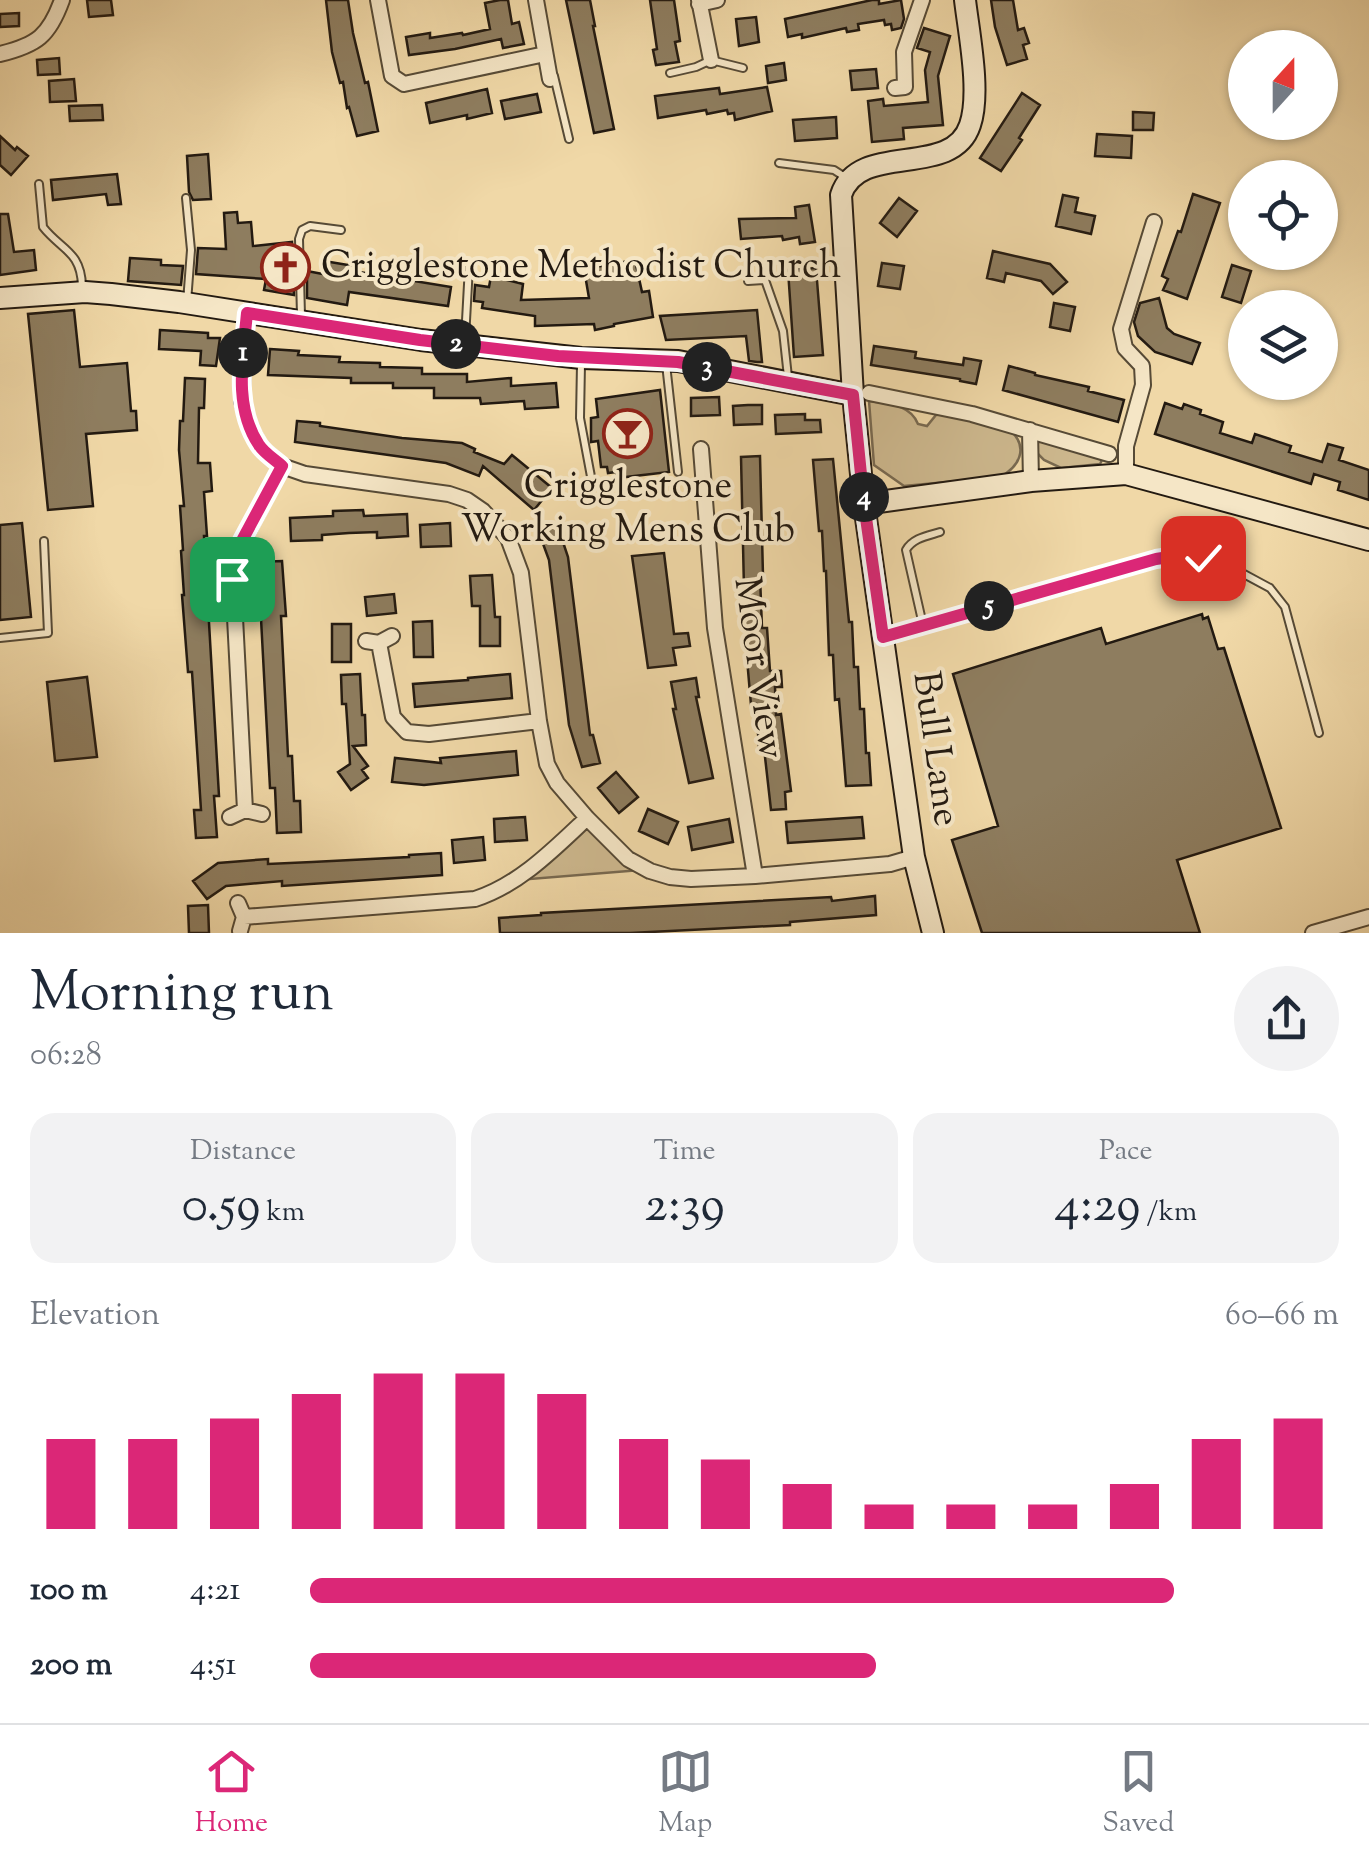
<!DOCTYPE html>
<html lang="en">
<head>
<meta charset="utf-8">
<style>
	body { margin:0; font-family:"Sorts Mill Goudy",serif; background:#f2f2f3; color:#1f2937; height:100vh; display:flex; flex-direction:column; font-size:38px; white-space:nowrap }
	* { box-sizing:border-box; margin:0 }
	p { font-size:32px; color:#747a83 }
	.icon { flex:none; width:55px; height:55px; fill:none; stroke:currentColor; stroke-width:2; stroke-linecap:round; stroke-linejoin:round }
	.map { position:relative; height:933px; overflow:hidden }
	.sheet { display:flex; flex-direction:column; background:#fff; flex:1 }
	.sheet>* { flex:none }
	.needle { width:65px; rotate:21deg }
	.controls { position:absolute; left:1228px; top:30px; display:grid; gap:20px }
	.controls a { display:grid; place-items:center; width:110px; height:110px; border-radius:50%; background:#fff; box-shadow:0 2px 8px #0004; font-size:50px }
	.pin { position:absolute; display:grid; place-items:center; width:85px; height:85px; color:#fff; margin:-42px; border-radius:20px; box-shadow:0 5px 15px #0006 }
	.km { position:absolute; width:50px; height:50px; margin:-25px; border-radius:50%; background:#222; color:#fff; font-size:28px; line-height:50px; text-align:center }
	.round { display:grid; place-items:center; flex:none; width:105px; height:105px; border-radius:52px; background:#f2f2f3 }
	.overview { display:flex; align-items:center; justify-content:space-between; height:170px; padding:0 30px }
	h1 { font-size:55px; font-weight:600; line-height:75px }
	.metrics { display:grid; grid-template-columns:repeat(3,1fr); gap:15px; height:170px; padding:10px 30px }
	.metrics div { display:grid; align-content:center; border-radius:25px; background:#f2f2f3; text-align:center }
	.metrics b { font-size:50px; font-weight:600 }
	.metrics small { font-size:28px; font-weight:400 }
	.metrics p { font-size:28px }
	.chart { height:280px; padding:20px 30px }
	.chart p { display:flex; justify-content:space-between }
	.chart svg { width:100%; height:180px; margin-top:10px; stroke:#db2777; stroke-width:6 }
	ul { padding:0 30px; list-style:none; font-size:32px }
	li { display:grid; grid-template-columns:160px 120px 1fr; align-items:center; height:75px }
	li i { height:25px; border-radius:12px; background:#db2777 }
	.tabs { display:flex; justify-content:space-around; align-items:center; height:140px; border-top:2px solid #e0e1e3; background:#fff; font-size:28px; color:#747a83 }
	.tabs a { display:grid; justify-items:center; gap:5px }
	.tabs .active { color:#db2777 }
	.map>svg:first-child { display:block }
	.grass { fill:#cdb88e; stroke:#786950; stroke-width:2.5 }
	.building { fill:#8e7d5f; stroke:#231a11; stroke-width:2.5 }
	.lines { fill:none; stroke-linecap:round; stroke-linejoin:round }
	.lane-casing { stroke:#564a36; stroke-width:10 }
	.street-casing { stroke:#564a36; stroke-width:18 }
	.secondary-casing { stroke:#231a11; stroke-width:24 }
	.lane { stroke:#f5e6c6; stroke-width:6 }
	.street { stroke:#f5e6c6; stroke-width:14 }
	.secondary { stroke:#f5e6c6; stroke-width:20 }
	.route-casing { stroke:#fff; stroke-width:20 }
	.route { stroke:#db2777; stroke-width:12 }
	.labels { text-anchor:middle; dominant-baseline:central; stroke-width:8; stroke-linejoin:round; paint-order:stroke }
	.poi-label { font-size:38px; fill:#231a11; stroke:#f5e6c6; text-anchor:start }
	.street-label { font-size:38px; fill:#231a11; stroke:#f5e6c6 }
</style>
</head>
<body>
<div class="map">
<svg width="1369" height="933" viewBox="0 0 1369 933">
	<rect width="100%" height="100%" fill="#f0d8a7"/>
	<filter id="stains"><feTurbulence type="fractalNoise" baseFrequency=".002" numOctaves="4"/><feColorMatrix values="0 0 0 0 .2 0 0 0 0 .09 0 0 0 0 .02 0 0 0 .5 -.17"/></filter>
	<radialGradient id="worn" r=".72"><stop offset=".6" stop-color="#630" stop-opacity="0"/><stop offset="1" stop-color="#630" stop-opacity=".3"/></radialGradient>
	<path class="grass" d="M 869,401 C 888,404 910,404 918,424 L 927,426 L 936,415 L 944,414 L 1011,431 C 1029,448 1019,467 1000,477 L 904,486 L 874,465 Z
		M 1042,440 L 1099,458 L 1102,460 L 1100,464 L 1061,468 L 1044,460 L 1036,452 L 1036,442 Z
		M 586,822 L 641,870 L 518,880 Z"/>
	<path class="building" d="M 87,0 L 111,0 L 113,15 L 89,17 Z
		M 326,0 L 348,0 L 353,33 L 365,83 L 368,82 L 378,131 L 357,136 L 349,107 L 347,108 L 343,82 L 340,83 L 332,52 Z
		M 500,0 L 508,0 L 512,24 L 519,22 L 524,44 L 503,48 L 501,39 L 455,49 L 409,55 L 406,37 L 430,33 L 430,38 L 462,33 L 463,35 L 490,29 L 485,3 Z
		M 566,0 L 590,0 L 595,26 L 593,26 L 614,129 L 594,133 Z
		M 650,0 L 674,0 L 680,41 L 675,42 L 679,62 L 656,65 L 653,50 L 657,49 Z
		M 872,0 L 879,0 L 879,4 L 901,0 L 904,19 L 901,28 L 892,30 L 891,24 L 885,25 L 884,20 L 858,24 L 859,30 L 847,32 L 846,28 L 802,38 L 802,34 L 788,37 L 785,19 Z
		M 991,0 L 1013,0 L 1018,30 L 1024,28 L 1029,43 L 1023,45 L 1027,59 L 1007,65 L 995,27 Z
		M 19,13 L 19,26 L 0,27 L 0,14 Z
		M 756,17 L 759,42 L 739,46 L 736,19 Z
		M 924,28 L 950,36 L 938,76 L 943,125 L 903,128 L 904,139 L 872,142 L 868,101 L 883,99 L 884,106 L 928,102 L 925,70 L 930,52 L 917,48 Z
		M 59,58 L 60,74 L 38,75 L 37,60 Z
		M 784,63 L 786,80 L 768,83 L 766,66 Z
		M 876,69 L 878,88 L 852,90 L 850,71 Z
		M 74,79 L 76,101 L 50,102 L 49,81 Z
		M 767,87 L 772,111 L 735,120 L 734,113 L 728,114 L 727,110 L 707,114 L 706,110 L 658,118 L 655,96 L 719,88 L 720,94 Z
		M 487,89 L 492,113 L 467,119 L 467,115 L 430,123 L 426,103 Z
		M 1022,93 L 1040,105 L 1019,138 L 1022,140 L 1001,171 L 980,158 Z
		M 537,94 L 541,112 L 505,119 L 501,101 Z
		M 102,105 L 103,120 L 70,121 L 69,106 Z
		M 1133,112 L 1154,113 L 1153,130 L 1133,130 Z
		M 836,117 L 837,138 L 795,141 L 793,120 Z
		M 1097,134 L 1132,136 L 1131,158 L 1095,156 Z
		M 0,136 L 15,150 L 17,147 L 28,156 L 11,175 L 0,165 Z
		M 208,154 L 211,199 L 193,200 L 189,192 L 187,156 Z
		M 117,174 L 121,204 L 108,205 L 106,194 L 53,200 L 51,180 Z
		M 1193,194 L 1220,203 L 1187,299 L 1163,290 L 1168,279 L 1162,276 L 1178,231 L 1181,232 Z
		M 1063,195 L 1078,198 L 1075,212 L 1095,216 L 1091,234 L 1056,226 Z
		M 899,198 L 917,211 L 897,237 L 880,223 Z
		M 809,205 L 815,242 L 800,244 L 799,237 L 783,240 L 782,236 L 741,239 L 739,219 L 796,218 L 795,207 Z
		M 237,212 L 238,223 L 251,222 L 253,246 L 292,242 L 294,295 L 264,290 L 266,279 L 196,274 L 198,248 L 226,249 L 224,213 Z
		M 0,214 L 8,214 L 14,252 L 34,250 L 36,270 L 0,275 Z
		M 993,251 L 1050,264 L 1067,282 L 1053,294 L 1041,281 L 1006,273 L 1004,282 L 987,278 Z
		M 130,258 L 161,260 L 161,265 L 183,266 L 181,285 L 128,281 Z
		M 635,260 L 642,292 L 649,291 L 653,317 L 614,324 L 614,326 L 595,330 L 594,324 L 535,326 L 535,316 L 482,308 L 483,302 L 474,301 L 475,285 L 489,287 L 491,276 L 523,284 L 521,300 L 589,298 L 584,269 Z
		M 330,262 L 354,266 L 353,271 L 451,287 L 448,306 L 349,292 L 347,305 L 307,298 L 307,271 L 328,275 Z
		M 882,263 L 904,266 L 900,289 L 878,286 Z
		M 1232,265 L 1251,271 L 1241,303 L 1222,297 Z
		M 816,268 L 823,355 L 794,357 L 788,270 Z
		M 1159,298 L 1167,328 L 1174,334 L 1200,343 L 1192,364 L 1155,352 L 1138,336 L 1134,322 L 1140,303 Z
		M 1054,303 L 1075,307 L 1070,331 L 1050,327 Z
		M 74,310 L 80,367 L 127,363 L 131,411 L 136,411 L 137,430 L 86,434 L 93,506 L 48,510 L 28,314 Z
		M 757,310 L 762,362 L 757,362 L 749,361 L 746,336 L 666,340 L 660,316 Z
		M 160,330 L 208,333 L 208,338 L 220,338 L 216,366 L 200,365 L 201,351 L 159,349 Z
		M 874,346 L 916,352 L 915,358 L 963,365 L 964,358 L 981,361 L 976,384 L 960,381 L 960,379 L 871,365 Z
		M 270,349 L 299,351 L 298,355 L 340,357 L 339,362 L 380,363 L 380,367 L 422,368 L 422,374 L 467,374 L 467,382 L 511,378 L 511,386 L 556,383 L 558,407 L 525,409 L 524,401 L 481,404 L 480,398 L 434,398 L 434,388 L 393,388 L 393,383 L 351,383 L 351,378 L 268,375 Z
		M 1009,366 L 1035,373 L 1035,375 L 1089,387 L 1088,391 L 1124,400 L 1118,422 L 1003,390 Z
		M 185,378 L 205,379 L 204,408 L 199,408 L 198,463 L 210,463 L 212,491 L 204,492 L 207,536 L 204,536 L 219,796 L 214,796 L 217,837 L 196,838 L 194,810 L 201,810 L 192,672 L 188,672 L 182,595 L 184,595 L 181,551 L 183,550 L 180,506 L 184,506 L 179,450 L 180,421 L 183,421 Z
		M 660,390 L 669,472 L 617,478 L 616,472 L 608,473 L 607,467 L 601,467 L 598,441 L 591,442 L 591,418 L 598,417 L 596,399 Z
		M 719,397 L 720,415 L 691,416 L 691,398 Z
		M 1165,403 L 1182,409 L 1184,404 L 1201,410 L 1200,414 L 1223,422 L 1220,433 L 1252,443 L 1255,434 L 1291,446 L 1289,452 L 1322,462 L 1328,444 L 1343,448 L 1339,460 L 1369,470 L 1369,500 L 1338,490 L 1340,482 L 1314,474 L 1311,484 L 1155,434 Z
		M 748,405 L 762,405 L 762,424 L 734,425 L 733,406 Z
		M 805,414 L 805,420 L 820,420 L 821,432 L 776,434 L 775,415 Z
		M 297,421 L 320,423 L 320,426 L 402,438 L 462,443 L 475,449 L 474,452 L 504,464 L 512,455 L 552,488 L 534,510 L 483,466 L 479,476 L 446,463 L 295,442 Z
		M 760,456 L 763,576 L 760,576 L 762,628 L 767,628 L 770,671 L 781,671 L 782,687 L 775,687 L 776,715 L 781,714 L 791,791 L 785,792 L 786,809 L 771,810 L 764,748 L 759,748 L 756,704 L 751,705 L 741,589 L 744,589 L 741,457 Z
		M 833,459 L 849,622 L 852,622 L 854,667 L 858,667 L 860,709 L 864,709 L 866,753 L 869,753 L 871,785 L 846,786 L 839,699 L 835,700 L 833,655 L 829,655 L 826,571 L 824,571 L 822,531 L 819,531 L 813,460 Z
		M 363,510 L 364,516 L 407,514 L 408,536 L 377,538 L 377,532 L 349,533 L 322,535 L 322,540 L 291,541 L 290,518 L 333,516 L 333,511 Z
		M 22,523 L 31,617 L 0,620 L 0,525 Z
		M 450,523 L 451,546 L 421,547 L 420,525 Z
		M 557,524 L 568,557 L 590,735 L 593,735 L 600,763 L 582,767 L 569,725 L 549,560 L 538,530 Z
		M 664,553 L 674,634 L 688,633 L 690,646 L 673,648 L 676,665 L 648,668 L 632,556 Z
		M 282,561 L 286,616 L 281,616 L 288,756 L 292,756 L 294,801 L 300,801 L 301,832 L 277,833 L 275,788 L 270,788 L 258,562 Z
		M 492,575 L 495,617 L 500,617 L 500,646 L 480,646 L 480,606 L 472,606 L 470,576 Z
		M 394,594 L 396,613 L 367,616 L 365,597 Z
		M 1202,614 L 1203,619 L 1208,617 L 1218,649 L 1224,648 L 1281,828 L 1177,860 L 1200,933 L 982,933 L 952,840 L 998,826 L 953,674 L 1101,628 L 1106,644 Z
		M 432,621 L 433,657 L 414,657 L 413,622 Z
		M 332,624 L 351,624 L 351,662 L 332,662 Z
		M 360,674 L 362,715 L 365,715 L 366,745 L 353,746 L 368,766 L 362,770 L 368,778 L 351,790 L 338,772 L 350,764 L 346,704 L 342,704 L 341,675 Z
		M 510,674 L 512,698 L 415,707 L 413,684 L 468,680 L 468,678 Z
		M 87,677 L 97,757 L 55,761 L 47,682 Z
		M 696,678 L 699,697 L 696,697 L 713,778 L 689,783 L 673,709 L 676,709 L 671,682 Z
		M 516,751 L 518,775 L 424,785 L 392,782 L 395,758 L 441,763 L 440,758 Z
		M 616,772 L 638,797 L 619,813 L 598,788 Z
		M 648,809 L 678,822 L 668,844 L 639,831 Z
		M 525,817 L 527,840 L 495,842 L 494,819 Z
		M 862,817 L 864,838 L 788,843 L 786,822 Z
		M 729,819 L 733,842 L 692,850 L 688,827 Z
		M 483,837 L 485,860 L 454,863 L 452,840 Z
		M 441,853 L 442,875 L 282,886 L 282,881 L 226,886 L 207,899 L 193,881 L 218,863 L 268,859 L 268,864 L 312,862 L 409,857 L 409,855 Z
		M 875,896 L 876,915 L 790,922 L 790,925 L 630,933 L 500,933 L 499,918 L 541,915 L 541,913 L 831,897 L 832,901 Z
		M 208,905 L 209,933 L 189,933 L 188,906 Z"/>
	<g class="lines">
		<defs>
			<path id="lane" d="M 670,73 L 696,67 L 711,60 L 743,68
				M 554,76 L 569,139
				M 779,163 L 834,170 L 848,179
				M 39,184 L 43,227 C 61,250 81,251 82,286
				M 186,198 L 191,250 L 187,302
				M 748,281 L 765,280 L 783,331 L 788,377
				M 301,315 L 299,239 L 302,230 L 310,226 L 341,230
				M 465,339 L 469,266
				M 581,364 L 580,418 L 592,482
				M 666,364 L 678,472
				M 923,625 L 906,550 C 913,538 927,536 940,532
				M 889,635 L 1156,559 L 1181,555 L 1203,558 L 1229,566 L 1270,588 L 1285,607 L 1319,733
				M 0,638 L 48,633 L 44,541"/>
			<path id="street" d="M 378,0 L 392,76 L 404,84 L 545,54
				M 536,0 L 550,79
				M 699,0 L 711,60
				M 699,4 L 717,0
				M 0,54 C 37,45 49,36 62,0
				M 895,88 L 905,87 L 904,52 L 922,0
				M 247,313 L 243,356 L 242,401 L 250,428 L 261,448 L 282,466 L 305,474 L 449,494 L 467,500 L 483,511 L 508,538 L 521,573 L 539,721 L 547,764 L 557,783 L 587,818 L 628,859 L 650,871 L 670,877 L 691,879 L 755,876 L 890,864 L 914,857
				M 869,393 L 972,414 L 1109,454
				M 1030,430 L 1031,481
				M 701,449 L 715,628 L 755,876
				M 1126,474 L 1126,446 L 1143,385 L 1142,366 L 1125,348 L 1121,329 L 1154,222
				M 366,641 L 379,643 L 392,636
				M 379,643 L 393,717 L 407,732 L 429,734 L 539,721
				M 245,810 L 233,579 L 239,548 L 282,466
				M 230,817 L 245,810 L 262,814
				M 238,903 L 244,917 L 240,931
				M 244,917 L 475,899 C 519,885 554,849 587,818
				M 1313,933 L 1369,917"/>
			<path id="secondary" d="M 0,298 L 85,292 L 111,294 L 179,302 L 421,340 L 581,358 L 678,361 L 853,395
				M 864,504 L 1031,481 L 1126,474 L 1369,540
				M 933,933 L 914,857 L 864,504 L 853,395 L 841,195 C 859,140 952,180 970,125 C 981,93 969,34 965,0"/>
		</defs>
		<use href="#lane" class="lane-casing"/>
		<use href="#street" class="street-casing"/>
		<use href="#secondary" class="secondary-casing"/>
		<use href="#lane" class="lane"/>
		<use href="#street" class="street"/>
		<use href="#secondary" class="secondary"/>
	</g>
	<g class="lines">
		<defs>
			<path id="route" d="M 232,579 L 238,548 L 282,466 C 274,459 264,453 259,445 C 233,406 243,357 247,313 L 420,340 L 558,356 L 678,362 L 853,395 L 864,504 L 883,637 L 1156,559 L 1182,555 L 1203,558"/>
		</defs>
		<use href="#route" class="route-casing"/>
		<use href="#route" class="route"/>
	</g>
	<defs>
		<symbol id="church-ring" viewBox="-11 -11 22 22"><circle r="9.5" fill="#f5e6c6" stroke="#8f2418" stroke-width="1.5"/><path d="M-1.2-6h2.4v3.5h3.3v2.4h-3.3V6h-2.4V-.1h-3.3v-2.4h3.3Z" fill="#8f2418"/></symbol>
		<symbol id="bar-ring" viewBox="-11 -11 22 22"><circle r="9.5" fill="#f5e6c6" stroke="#8f2418" stroke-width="1.5"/><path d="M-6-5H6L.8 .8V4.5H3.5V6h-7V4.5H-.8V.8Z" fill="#8f2418"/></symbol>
	</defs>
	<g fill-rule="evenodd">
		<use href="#church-ring" x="258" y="240" width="55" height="55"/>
		<use href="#bar-ring" x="600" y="406" width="55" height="55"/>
	</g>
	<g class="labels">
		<g class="poi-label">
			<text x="321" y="268">Crigglestone Methodist Church</text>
			<text x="628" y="488" text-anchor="middle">Crigglestone<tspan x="628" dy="44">Working Mens Club</tspan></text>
		</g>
		<g class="street-label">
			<text transform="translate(757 668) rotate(82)">Moor View</text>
			<text transform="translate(934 749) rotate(82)">Bull Lane</text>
		</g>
	</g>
	<rect width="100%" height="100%" filter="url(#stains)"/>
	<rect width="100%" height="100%" fill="url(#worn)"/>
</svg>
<div class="controls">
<a><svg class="needle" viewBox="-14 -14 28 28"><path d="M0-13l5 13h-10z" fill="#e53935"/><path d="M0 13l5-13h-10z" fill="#747a83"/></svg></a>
<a><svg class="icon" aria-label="locate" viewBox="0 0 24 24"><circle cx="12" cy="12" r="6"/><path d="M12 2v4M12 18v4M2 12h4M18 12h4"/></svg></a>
<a><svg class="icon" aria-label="layers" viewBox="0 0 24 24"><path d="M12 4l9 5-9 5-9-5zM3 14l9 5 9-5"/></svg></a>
</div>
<div class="pin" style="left:232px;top:579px;background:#1e9e55"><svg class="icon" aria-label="arrive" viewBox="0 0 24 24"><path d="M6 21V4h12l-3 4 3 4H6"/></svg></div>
<div class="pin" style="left:1203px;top:558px;background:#d93025"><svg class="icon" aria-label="check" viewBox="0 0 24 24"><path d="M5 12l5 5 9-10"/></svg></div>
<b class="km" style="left:243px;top:353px">1</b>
<b class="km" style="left:456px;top:344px">2</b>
<b class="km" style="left:707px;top:367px">3</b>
<b class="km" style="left:864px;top:497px">4</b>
<b class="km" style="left:989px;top:606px">5</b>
</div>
<section class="sheet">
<div class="overview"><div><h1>Morning run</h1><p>06:28</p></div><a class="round"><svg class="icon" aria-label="share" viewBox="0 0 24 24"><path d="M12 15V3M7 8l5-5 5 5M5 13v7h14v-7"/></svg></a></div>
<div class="metrics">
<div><p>Distance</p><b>0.59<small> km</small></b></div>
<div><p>Time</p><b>2:39</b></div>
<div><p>Pace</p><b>4:29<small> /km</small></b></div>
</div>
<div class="chart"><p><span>Elevation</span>60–66 m</p>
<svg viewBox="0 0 160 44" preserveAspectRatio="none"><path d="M5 44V22M15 44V22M25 44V17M35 44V11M45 44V6M55 44V6M65 44V11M75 44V22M85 44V27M95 44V33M105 44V38M115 44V38M125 44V38M135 44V33M145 44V22M155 44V17"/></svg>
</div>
<ul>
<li><b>100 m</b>4:21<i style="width:84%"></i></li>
<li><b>200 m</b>4:51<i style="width:55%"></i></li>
</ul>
</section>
<nav class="tabs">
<a class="active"><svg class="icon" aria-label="home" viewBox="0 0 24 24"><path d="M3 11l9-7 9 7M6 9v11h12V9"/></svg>Home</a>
<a><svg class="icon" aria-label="map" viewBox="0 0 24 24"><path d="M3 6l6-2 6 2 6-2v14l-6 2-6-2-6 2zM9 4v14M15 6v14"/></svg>Map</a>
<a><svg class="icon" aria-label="saved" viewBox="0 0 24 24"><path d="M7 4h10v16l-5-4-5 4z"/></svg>Saved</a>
</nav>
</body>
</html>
